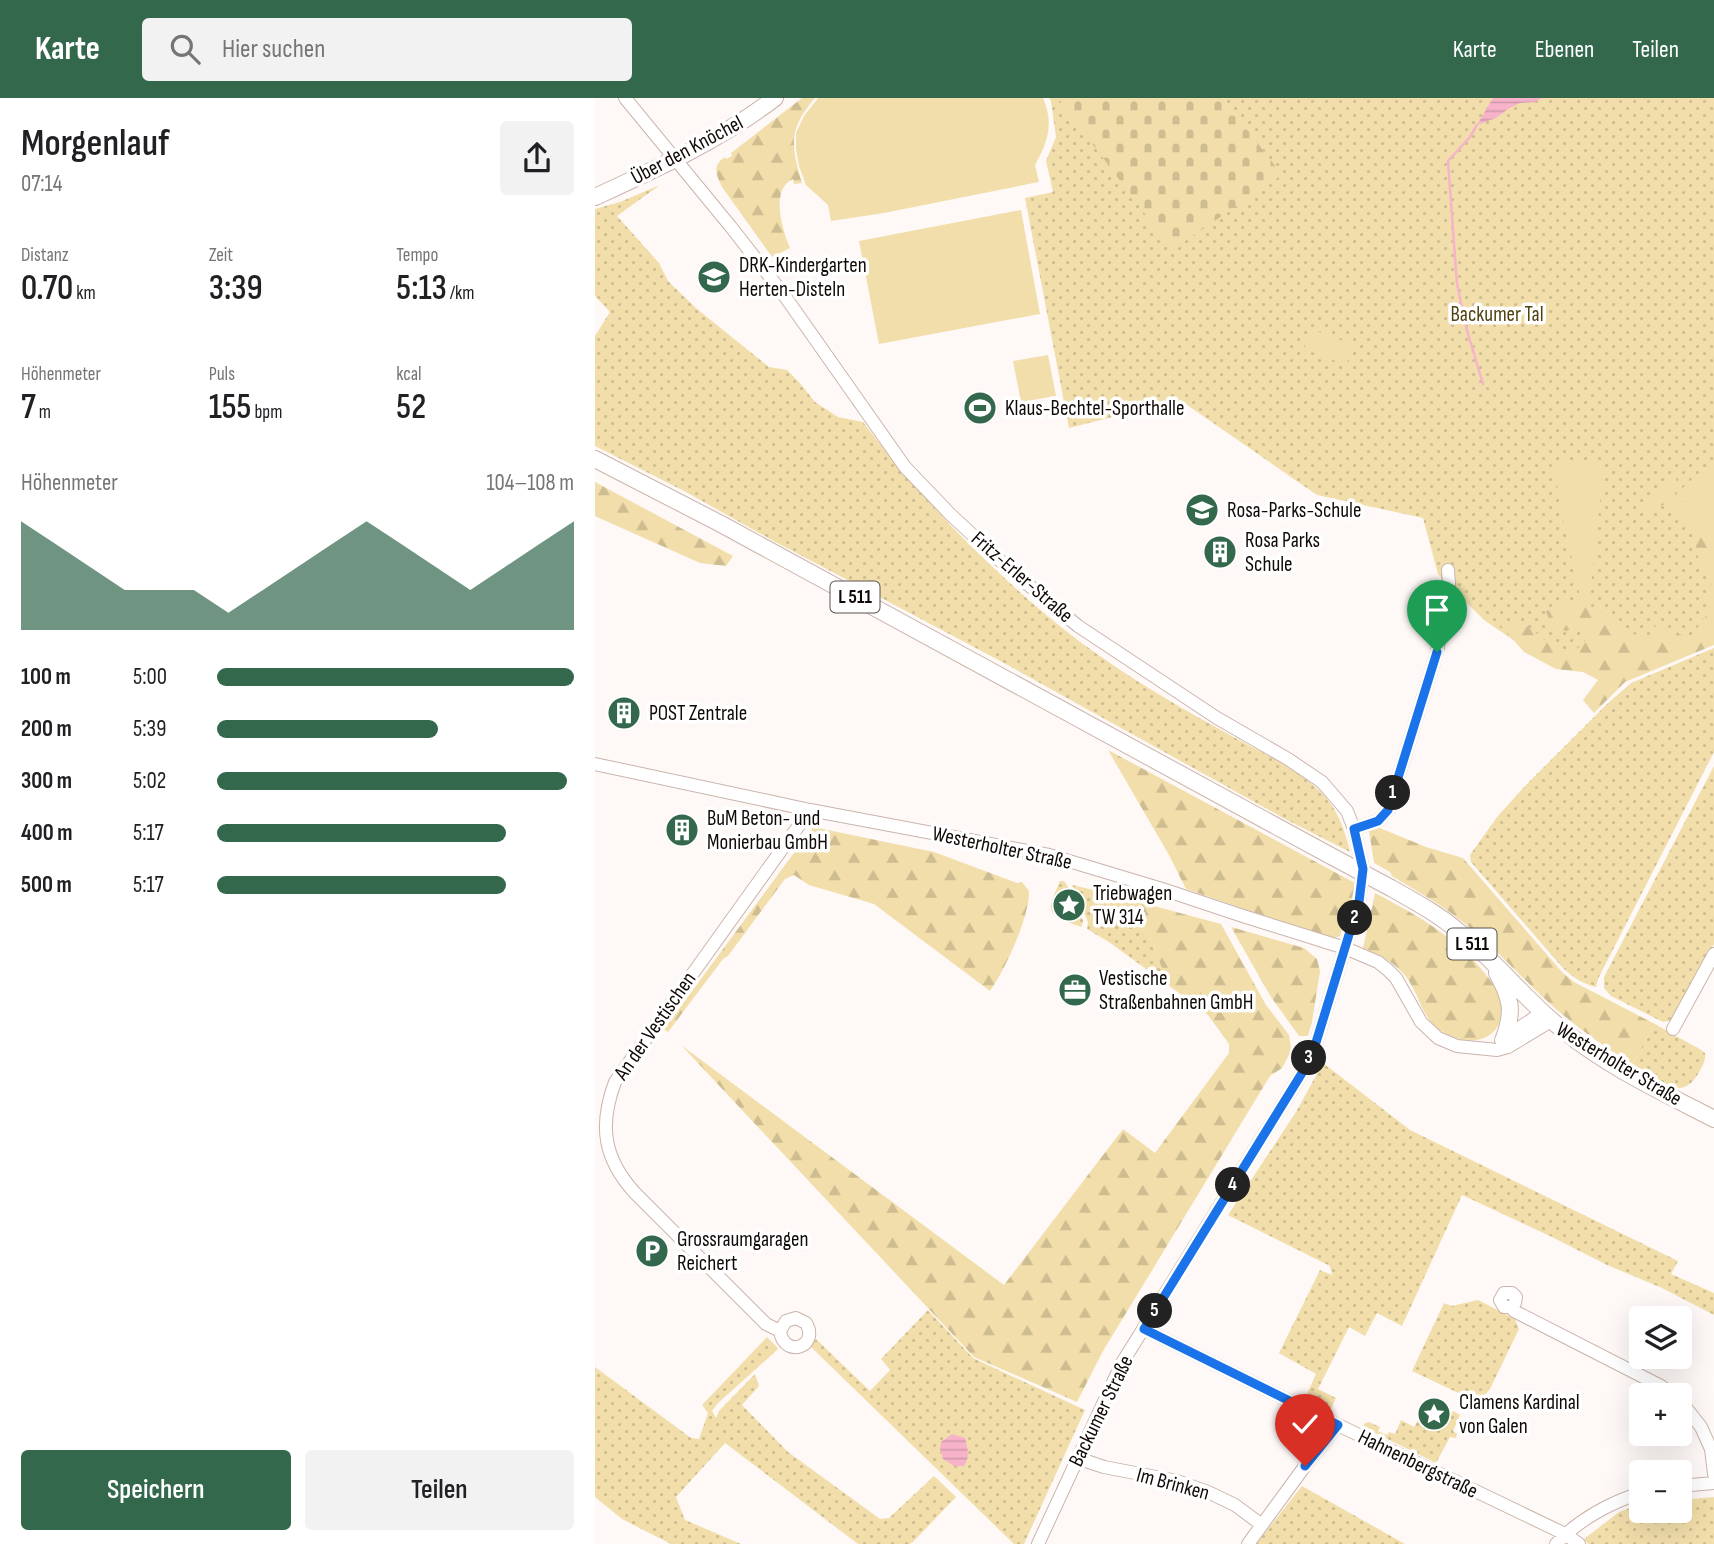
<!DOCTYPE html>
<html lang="de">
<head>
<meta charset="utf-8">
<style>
	body { margin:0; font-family:"Sofia Sans Condensed",sans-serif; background:#f2f2f2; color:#202124; height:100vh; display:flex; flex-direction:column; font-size:26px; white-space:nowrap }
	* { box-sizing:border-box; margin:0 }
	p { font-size:23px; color:#757577 }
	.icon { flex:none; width:38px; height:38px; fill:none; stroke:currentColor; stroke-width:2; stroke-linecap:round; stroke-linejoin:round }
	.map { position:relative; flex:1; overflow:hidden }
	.panel { display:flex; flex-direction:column; background:#fff; width:595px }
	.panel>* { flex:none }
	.fabs { position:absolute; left:1034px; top:1208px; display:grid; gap:14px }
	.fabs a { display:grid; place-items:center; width:63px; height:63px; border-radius:7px; background:#fff; box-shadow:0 7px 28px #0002; font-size:35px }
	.pin { position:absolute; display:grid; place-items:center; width:60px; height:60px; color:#fff; margin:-72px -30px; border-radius:50% 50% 50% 0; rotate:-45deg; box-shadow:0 0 7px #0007 }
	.pin .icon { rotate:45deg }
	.km { position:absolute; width:35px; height:35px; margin:-18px; border-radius:50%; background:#222; color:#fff; font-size:19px; line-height:35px; text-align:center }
	.round { display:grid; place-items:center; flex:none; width:74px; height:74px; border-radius:7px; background:#f2f2f2 }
	.head { display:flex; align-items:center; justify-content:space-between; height:119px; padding:0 21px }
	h1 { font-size:38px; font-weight:600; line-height:52px }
	.stats { display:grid; grid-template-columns:repeat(3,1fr); gap:10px; height:119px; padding:7px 21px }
	.stats div { display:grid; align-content:center }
	.stats b { font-size:35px; font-weight:600 }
	.stats small { font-size:19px; font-weight:400 }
	.stats p { font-size:19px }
	.chart { height:196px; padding:14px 21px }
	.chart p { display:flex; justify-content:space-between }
	.chart svg { width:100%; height:126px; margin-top:7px; fill:#33684d; opacity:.7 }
	.cta { display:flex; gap:14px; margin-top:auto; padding:14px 21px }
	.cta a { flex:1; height:80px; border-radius:7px; background:#33684d; color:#fff; font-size:28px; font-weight:600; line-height:80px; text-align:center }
	.cta a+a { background:#f2f2f2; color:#202124 }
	ul { padding:0 21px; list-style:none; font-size:23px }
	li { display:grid; grid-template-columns:112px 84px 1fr; align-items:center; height:52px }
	li i { height:18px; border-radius:9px; background:#33684d }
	header { display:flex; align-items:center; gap:42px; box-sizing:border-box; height:98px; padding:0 35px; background:#33684d; color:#fff }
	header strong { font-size:33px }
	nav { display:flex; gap:38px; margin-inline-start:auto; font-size:24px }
	.search { width:490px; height:63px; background:#f2f2f2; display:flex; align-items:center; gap:18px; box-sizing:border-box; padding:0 24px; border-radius:7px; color:#757577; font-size:26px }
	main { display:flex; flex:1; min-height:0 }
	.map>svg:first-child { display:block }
	.green { fill:url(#green-dots) }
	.forest { fill:url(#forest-firs) }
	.cemetery { fill:url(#cemetery-stones) }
	.pitch { fill:#f2deaa }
	.water { fill:url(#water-rules) }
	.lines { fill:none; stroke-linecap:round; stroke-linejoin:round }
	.stream { stroke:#f7b3ca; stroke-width:2.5 }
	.minor-casing { stroke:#cab4ab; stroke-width:14 }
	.major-casing { stroke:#cab4ab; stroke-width:18 }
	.minor { stroke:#fff; stroke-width:12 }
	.major { stroke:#fff; stroke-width:16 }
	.major-bridge-casing { stroke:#cab4ab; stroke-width:18; stroke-linecap:butt }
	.major-bridge { stroke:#fff; stroke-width:16 }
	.route-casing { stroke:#fff; stroke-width:14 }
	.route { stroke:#1a73e8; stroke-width:9 }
	.labels { text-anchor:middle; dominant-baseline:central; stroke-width:7; stroke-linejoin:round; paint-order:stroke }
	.shield { fill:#fff; stroke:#585351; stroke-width:2 }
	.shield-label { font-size:19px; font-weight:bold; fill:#110907 }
	.street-label { font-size:21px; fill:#110907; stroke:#fff }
	.poi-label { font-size:21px; fill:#110907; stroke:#fff; text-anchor:start }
	.park-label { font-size:21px; fill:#514111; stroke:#fff }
</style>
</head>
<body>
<header>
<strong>Karte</strong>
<div class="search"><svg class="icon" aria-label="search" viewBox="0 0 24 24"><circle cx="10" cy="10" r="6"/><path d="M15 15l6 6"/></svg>Hier suchen</div>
<nav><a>Karte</a><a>Ebenen</a><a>Teilen</a></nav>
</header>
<main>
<section class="panel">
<div class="head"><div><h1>Morgenlauf</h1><p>07:14</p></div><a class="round"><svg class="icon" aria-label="share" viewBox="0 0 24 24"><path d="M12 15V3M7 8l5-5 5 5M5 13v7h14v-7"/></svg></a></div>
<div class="stats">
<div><p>Distanz</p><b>0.70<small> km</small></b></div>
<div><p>Zeit</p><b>3:39</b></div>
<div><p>Tempo</p><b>5:13<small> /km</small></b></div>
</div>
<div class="stats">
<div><p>Höhenmeter</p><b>7<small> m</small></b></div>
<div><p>Puls</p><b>155<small> bpm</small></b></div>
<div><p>kcal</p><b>52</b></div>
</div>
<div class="chart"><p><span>Höhenmeter</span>104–108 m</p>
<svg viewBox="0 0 160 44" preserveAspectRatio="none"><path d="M0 44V6L10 14L20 22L30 30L40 30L50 30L60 38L70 30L80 22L90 14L100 6L110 14L120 22L130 30L140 22L150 14L160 6V44z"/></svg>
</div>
<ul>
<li><b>100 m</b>5:00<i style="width:100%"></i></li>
<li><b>200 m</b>5:39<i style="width:62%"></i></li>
<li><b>300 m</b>5:02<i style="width:98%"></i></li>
<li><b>400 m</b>5:17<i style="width:81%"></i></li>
<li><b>500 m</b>5:17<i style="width:81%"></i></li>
</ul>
<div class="cta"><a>Speichern</a><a>Teilen</a></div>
</section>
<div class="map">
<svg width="1119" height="1446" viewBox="0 0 1119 1446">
	<defs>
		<pattern id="green-dots" width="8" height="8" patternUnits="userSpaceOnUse" patternTransform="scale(1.75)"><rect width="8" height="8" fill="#f2deaa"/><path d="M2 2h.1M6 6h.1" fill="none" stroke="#cebd91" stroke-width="1.8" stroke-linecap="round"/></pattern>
		<pattern id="forest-firs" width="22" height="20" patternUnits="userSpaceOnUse" patternTransform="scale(1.75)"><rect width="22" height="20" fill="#f2deaa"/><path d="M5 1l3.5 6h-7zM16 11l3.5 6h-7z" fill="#cebd91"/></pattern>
		<pattern id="cemetery-stones" width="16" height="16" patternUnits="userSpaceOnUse" patternTransform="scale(1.75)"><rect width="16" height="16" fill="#f2deaa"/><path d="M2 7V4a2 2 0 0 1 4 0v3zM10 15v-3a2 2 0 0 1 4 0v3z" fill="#cebd91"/></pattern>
		<pattern id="water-rules" width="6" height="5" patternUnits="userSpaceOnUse" patternTransform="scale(1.75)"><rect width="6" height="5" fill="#f7b3ca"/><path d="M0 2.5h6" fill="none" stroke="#d399ac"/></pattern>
	</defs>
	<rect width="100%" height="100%" fill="#fef9f7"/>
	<path class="green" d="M 454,0 L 463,0 L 686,77 L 628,0 L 1119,0 L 1119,547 L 988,574 L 956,568 L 889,522 L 843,476 L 828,420 L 722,397 L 585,302 L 474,330 L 430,100 L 458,94 L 451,63 L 461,39 L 456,3 Z
		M 65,87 L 22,118 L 64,165 L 73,183 L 102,211 L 174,269 L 192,272 L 204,284 L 220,304 L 243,319 L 268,324 C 326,401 392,469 466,529 C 516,569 570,601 626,632 C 659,651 697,667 725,693 C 742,710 750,731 755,754 L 692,722 L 409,565 L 175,441 L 91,394 L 0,348 L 0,238 L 15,214 L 0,198 L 0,111 L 25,104 Z
		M 1119,550 L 1119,654 L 1003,881 L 1001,889 C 988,886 977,879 967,869 L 876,764 L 875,757 L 902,719 L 930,688 L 1010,608 L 1036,585 Z
		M 1119,668 L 1119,846 L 1079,922 L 1068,924 L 1016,898 L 1009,890 L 1009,879 Z
		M 465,783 L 469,783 L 472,787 L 488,822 L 488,825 L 486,829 C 452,816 450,817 465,783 Z
		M 477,787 L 503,793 L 497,799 C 513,818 516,826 543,827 L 557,843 L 573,887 L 514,844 L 492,831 L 493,824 Z
		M 1060,926 L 1106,952 L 1110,955 C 1111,963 1107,969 1103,976 C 1085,1007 1058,979 1037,966 Z
		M 728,965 L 815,1032 L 1083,1163 L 1076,1176 L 1119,1195 L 1119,1217 L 1067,1190 L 1012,1167 L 955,1138 L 867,1097 L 807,1228 L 782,1215 L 770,1238 L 754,1229 L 723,1291 L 741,1300 L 735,1313 L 710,1300 L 721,1276 L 684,1255 L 725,1172 L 737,1177 L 735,1168 L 633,1117 L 701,1014 Z
		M 883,1202 L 920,1221 L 924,1231 L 895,1291 L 888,1299 L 880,1296 L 876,1301 L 817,1273 L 849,1205 L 857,1208 Z
		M 333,1212 L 378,1260 L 490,1312 L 429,1446 L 419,1446 L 216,1249 L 221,1241 L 275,1293 L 295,1272 L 286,1261 Z
		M 172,1239 L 183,1250 L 182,1252 L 123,1305 L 117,1313 L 121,1320 L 124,1313 L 160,1276 L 164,1288 L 147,1307 L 193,1354 L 285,1421 L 294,1420 L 339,1378 L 361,1399 L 318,1444 L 314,1446 L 263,1446 L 130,1345 L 81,1399 L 90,1422 L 146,1446 L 76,1446 L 27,1421 L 0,1399 L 0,1269 L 96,1340 L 104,1341 L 113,1315 L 107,1307 Z
		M 829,1303 L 833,1305 L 832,1308 L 836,1310 L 838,1307 L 841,1309 L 839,1313 L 841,1318 L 849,1322 L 854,1321 L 858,1313 L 865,1317 L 858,1333 L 862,1336 L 861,1340 L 855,1339 L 841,1365 L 768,1329 L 770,1325 L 774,1324 L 785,1329 L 783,1333 L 792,1337 L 794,1334 L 800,1336 L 806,1322 L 819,1329 L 830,1310 L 828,1306 Z
		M 707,1388 L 810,1446 L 661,1446 Z
		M 1119,1399 L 1119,1446 L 993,1446 L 989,1441 L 1024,1414 L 1046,1406 L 1046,1412 L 1085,1412 L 1085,1402 Z"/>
	<path class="forest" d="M 207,0 L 220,0 C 193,31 196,47 207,85 L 199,86 L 198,81 C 175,91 187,132 195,150 L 177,159 L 127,89 C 121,77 117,67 130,59 L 131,61 L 137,58 L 136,55 Z
		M 1080,373 L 1082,387 L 1079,397 L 1119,443 L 1119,547 L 1030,584 L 999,615 L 988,602 L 1003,582 L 988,574 L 961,571 L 929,554 L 902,523 L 934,529 L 965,555 L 980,553 L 990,543 L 987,528 L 971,533 L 956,528 L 951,513 L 977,503 L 996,508 L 1006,514 L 1016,524 L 1050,542 L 1063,525 L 1066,525 L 1088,538 L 1097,537 L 1111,518 L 1115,489 L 1118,477 C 1114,471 1110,469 1106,464 C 1100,457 1101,442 1100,434 L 1088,423 L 1075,406 C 1062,406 1059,414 1044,411 C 1053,396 1069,387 1080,373 Z
		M 0,384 L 138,458 L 131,468 L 105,465 L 2,419 L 0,418 Z
		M 513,652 L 760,785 L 760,790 L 745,838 L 740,840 L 725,837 L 591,791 L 574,757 Z
		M 780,728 L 831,749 L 868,760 L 968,875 L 979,884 L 1060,926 L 1037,966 C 1006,947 977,926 951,902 C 923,876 898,848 869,825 C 846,806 821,793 797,778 L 795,774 L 779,765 L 774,733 L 776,729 Z
		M 218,729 L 339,754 L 422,785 L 427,784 L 434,793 C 435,818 410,872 395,893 L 279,806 L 214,787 L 199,777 L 190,781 L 133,858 L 128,861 L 73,934 L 69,931 Z
		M 503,793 L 626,826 L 671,907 L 694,937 L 696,949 L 694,957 L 687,970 L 675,978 L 508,1253 L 482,1304 L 379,1259 L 86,947 L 409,1187 L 528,1031 L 560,1055 L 634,955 L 634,946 L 613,917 L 573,887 L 557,843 L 543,827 C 516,826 513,818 497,798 Z
		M 780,795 C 824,818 866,842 895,882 C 902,892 909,904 906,917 C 905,924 903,930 897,935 C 885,945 870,944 856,938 C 827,927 827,901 812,880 C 801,865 785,857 768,850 Z
		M 636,829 L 709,850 L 722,861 L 725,873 L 717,924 L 713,938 L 704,938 L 676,899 Z"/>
	<path class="cemetery" d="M 463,0 L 628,0 L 687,77 L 577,152 Z"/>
	<path class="pitch" d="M 223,0 L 448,0 C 459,25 453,44 440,67 L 444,84 L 289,115 L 236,123 L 233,107 L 211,87 L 204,68 L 201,51 L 201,35 L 209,18 Z
		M 426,112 L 445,216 L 284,246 L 264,143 Z
		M 716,231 L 759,247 L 751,267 L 709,251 Z
		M 453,257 L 461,298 L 426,304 L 418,263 Z
		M 1119,361 L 1119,437 L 1081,396 Z
		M 959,362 L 1009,364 L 994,508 L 987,507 L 964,402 Z"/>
	<path class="water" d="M 898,0 L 947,0 L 940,4 L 925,5 L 913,11 L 901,20 L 882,27 Z
		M 357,1336 L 370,1340 C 373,1350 375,1359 369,1368 L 359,1368 L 348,1361 L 345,1351 L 346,1344 Z"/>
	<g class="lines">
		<path class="stream" d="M 882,27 L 875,39 L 853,63 L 862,186 L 871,229 L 888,286"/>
		<defs>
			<path id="minor" d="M 30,0 L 136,129 L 189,197 L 310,369 L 355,416 L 413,470 L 483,528 L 622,620 L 693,661 L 727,684 L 752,713 L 759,731 L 768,771 L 764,804 L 719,951 L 707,975 L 691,1001 L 527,1265 L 443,1446
				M 0,666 L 215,712 L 454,757 L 567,791 L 648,818 L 750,850 L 783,864 L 793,872 L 801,880 L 826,924 L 843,940 L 862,948 L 902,952 L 913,949 L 956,923
				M 759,731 L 783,723 L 793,712 L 842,554 L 854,486 L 853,472
				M 1078,931 L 1119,856
				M 906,942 L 948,914
				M 917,1209 L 920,1205 L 921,1199 L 917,1195 L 909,1195 L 905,1202 L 909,1209 L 917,1209 L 919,1213 L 1066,1288 L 1078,1297
				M 549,1231 L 743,1327 L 970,1436 L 984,1446
				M 185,1233 L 191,1223 L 201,1220 L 211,1225 C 225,1249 189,1261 185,1233 L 171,1226 L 40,1095 C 8,1060 4,1027 20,984 L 215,712
				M 1085,1302 L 1106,1329 L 1116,1351 L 1119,1376
				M 482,1360 L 509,1369 L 582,1383 L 613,1394 L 640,1407 L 667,1427
				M 1085,1388 L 1119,1385
				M 653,1446 L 710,1368 L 743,1327
				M 961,1446 C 983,1422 1016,1404 1046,1395"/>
			<path id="major" d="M 0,99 C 63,70 125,42 180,0
				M 0,361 L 126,426 L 736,758
				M 796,790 C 819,803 843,816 863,833 C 901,863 930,902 968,932 C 1013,969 1067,994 1119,1021
				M 902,875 C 916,900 919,913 909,940"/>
		</defs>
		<use href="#minor" class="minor-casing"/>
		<use href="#major" class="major-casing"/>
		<use href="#minor" class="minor"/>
		<use href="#major" class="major"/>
		<defs>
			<path id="major-bridge" d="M 736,758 L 796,790"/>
		</defs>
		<use href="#major-bridge" class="major-bridge-casing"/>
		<use href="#major-bridge" class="major-bridge"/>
	</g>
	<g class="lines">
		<defs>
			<path id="route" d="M 710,1368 L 743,1327 L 549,1231 L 707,975 L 719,951 L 764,804 L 768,771 L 759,731 L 783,723 L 793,712 L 842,554"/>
		</defs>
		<use href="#route" class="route-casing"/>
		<use href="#route" class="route"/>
	</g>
	<defs>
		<symbol id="school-disc" viewBox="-11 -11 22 22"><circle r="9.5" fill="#33684d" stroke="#fff"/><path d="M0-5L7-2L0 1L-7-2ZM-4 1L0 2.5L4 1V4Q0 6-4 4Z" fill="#fff"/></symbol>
		<symbol id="stadium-disc" viewBox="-11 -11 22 22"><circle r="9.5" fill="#33684d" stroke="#fff"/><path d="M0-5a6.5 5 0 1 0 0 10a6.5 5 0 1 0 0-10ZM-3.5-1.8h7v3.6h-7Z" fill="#fff"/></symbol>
		<symbol id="building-disc" viewBox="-11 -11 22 22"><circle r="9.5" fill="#33684d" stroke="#fff"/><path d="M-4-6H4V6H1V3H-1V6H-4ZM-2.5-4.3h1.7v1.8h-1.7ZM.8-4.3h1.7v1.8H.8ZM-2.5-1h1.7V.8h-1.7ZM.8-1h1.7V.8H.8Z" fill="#fff"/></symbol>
		<symbol id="sight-disc" viewBox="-11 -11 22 22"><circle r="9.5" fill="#33684d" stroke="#fff"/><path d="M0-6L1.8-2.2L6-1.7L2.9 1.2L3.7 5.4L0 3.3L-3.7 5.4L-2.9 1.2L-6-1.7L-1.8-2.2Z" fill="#fff"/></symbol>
		<symbol id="office-disc" viewBox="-11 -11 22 22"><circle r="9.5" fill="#33684d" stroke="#fff"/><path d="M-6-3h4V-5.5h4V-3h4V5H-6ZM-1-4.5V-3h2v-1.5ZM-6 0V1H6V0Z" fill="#fff"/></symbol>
		<symbol id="parking-disc" viewBox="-11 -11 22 22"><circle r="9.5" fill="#33684d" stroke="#fff"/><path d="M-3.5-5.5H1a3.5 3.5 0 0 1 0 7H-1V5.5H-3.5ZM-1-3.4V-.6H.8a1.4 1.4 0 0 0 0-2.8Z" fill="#fff"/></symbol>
	</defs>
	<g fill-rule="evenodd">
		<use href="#school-disc" x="100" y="160" width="38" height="38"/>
		<use href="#stadium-disc" x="366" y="291" width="38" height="38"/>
		<use href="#school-disc" x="588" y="393" width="38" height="38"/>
		<use href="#building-disc" x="606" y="435" width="38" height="38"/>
		<use href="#building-disc" x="10" y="596" width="38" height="38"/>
		<use href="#building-disc" x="68" y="713" width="38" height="38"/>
		<use href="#sight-disc" x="455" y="788" width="38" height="38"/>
		<use href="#office-disc" x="461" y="873" width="38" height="38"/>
		<use href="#parking-disc" x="38" y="1134" width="38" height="38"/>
		<use href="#sight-disc" x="820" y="1297" width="38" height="38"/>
	</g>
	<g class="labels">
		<g class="shield">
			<rect x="235.5" y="483.5" width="49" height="31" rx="5"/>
			<rect x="852.5" y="830.5" width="49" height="31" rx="5"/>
		</g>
		<g class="shield-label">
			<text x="260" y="499">L 511</text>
			<text x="877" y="846">L 511</text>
		</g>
		<g class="street-label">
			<text transform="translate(92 52) rotate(-28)">Über den Knöchel</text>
			<text transform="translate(427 479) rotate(41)">Fritz-Erler-Straße</text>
			<text transform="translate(407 750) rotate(12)">Westerholter Straße</text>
			<text transform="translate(60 928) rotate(-55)">An der Vestischen</text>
			<text transform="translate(1024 966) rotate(31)">Westerholter Straße</text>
			<text transform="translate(506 1313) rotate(-64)">Backumer Straße</text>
			<text transform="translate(823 1366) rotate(26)">Hahnenbergstraße</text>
			<text transform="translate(578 1386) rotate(15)">Im Brinken</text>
		</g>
		<g class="poi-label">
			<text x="144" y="167">DRK-Kindergarten<tspan x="144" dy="24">Herten-Disteln</tspan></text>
			<text x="410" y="310">Klaus-Bechtel-Sporthalle</text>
			<text x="632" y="412">Rosa-Parks-Schule</text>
			<text x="650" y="442">Rosa Parks<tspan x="650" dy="24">Schule</tspan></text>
			<text x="54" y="615">POST Zentrale</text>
			<text x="112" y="720">BuM Beton- und<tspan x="112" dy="24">Monierbau GmbH</tspan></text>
			<text x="498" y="795">Triebwagen<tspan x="498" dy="24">TW 314</tspan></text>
			<text x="504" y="880">Vestische<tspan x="504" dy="24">Straßenbahnen GmbH</tspan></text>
			<text x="82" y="1141">Grossraumgaragen<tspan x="82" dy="24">Reichert</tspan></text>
			<text x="864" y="1304">Clamens Kardinal<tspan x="864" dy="24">von Galen</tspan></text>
		</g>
		<g class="park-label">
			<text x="902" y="216">Backumer Tal</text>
		</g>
	</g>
</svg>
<div class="fabs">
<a><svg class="icon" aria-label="layers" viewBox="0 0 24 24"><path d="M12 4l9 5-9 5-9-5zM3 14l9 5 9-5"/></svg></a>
<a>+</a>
<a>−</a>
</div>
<div class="pin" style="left:842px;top:554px;background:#1e9e55"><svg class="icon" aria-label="arrive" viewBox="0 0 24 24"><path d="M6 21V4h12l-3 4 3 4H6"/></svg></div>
<div class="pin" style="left:710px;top:1368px;background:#d93025"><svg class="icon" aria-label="check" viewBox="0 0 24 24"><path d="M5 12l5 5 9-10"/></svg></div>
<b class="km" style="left:798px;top:695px">1</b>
<b class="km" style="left:760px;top:820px">2</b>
<b class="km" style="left:714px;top:960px">3</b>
<b class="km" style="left:638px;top:1087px">4</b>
<b class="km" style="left:560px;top:1213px">5</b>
</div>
</main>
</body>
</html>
